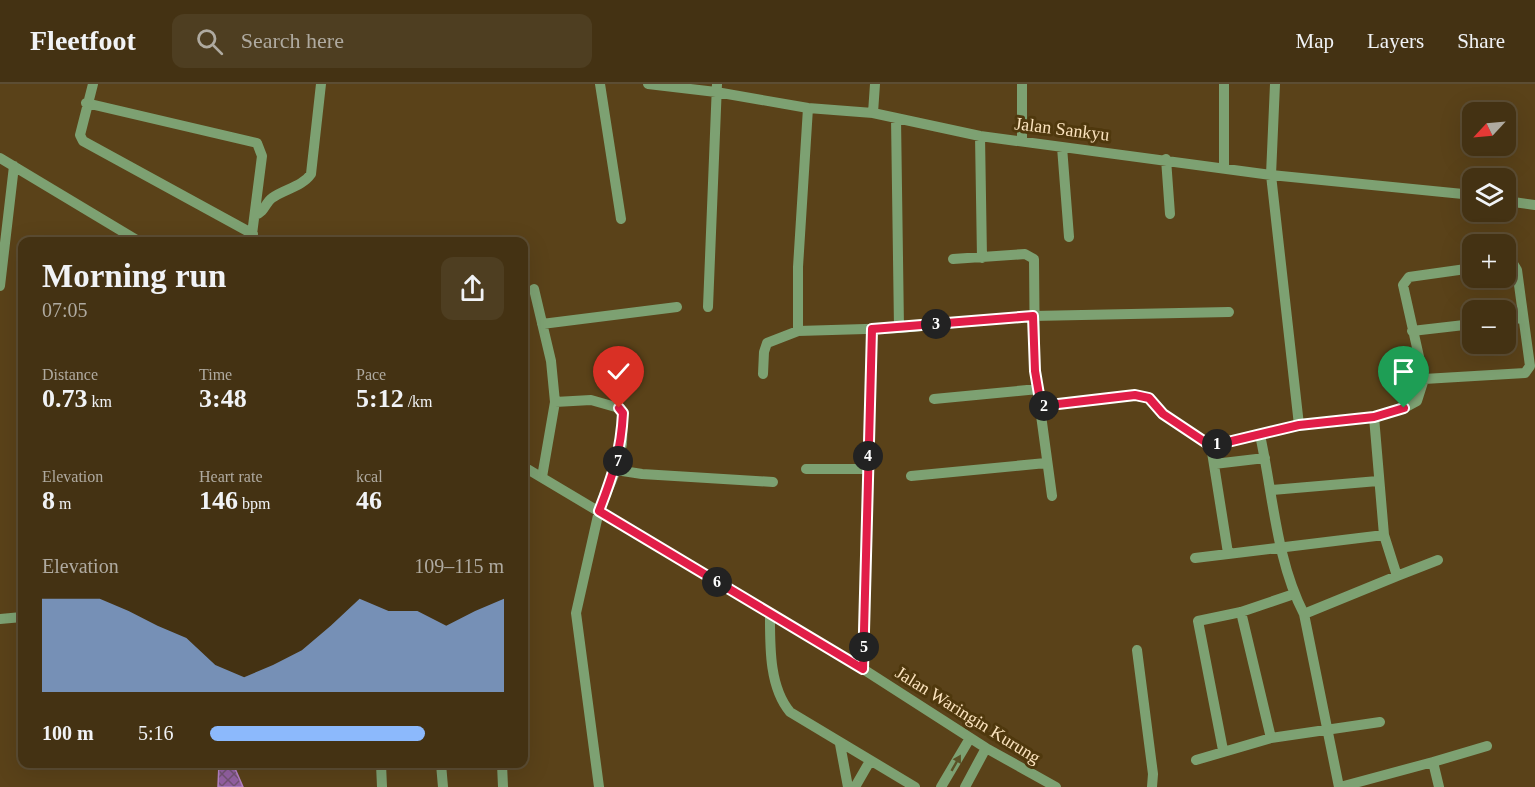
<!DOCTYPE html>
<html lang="en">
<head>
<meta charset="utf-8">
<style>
	body { margin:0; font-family:Georgia,serif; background:#4e3e21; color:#f1f3f6; height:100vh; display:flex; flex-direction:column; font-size:22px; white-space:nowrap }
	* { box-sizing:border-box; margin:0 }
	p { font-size:20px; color:#afaaa0 }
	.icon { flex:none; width:33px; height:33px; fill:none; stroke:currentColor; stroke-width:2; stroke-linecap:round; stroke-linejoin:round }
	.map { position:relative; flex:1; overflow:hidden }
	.details { position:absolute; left:18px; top:153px; width:510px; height:531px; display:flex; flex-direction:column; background:#443213; border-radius:12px; box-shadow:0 6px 24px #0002,0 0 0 2px #5c4d33 }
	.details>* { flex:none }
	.needle { width:39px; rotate:244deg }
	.buttons { position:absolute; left:1462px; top:18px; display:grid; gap:12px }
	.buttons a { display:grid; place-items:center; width:54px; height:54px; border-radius:12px; background:#443213; box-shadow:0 6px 24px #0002,0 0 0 2px #5c4d33; font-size:30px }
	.pin { position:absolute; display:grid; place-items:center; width:51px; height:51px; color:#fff; margin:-62px -26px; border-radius:50% 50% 50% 0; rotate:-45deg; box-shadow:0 0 6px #0007 }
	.pin .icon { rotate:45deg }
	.km { position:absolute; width:30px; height:30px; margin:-15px; border-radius:50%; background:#222; color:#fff; font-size:16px; line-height:30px; text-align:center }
	.round { display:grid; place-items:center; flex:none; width:63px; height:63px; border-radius:12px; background:#4e3e21 }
	.summary { display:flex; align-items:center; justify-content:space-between; height:102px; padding:0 24px }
	h1 { font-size:33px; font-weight:800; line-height:45px }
	.stats { display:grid; grid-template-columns:repeat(3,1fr); gap:9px; height:102px; padding:6px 24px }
	.stats div { display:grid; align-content:center }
	.stats b { font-size:26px; font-weight:800 }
	.stats small { font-size:16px; font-weight:400 }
	.stats p { font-size:16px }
	.chart { height:168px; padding:12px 24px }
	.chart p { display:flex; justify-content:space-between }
	.chart svg { width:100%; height:108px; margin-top:6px; fill:#8cb9fc; opacity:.7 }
	ul { padding:0 24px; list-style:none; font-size:20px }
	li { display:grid; grid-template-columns:96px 72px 1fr; align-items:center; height:45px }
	li i { height:15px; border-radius:8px; background:#8cb9fc }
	header { display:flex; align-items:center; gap:36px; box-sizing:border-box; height:84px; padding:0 30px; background:#443213; border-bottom:2px solid #5c4d33 }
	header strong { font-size:28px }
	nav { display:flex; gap:33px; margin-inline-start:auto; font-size:21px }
	.search { width:420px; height:54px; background:#4e3e21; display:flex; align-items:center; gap:15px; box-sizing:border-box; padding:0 21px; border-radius:12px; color:#afaaa0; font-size:22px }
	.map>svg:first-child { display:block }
	.building { fill:url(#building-cross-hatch); stroke:#b784c6; stroke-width:1.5 }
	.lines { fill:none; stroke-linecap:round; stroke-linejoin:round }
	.minor { stroke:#7da172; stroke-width:10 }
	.oneway { fill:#5a5226 }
	.route-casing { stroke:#fff; stroke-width:12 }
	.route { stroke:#e11d48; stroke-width:8 }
	.labels { text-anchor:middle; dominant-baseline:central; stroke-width:6; stroke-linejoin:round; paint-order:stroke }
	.street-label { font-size:18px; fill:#fbe3be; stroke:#4f380d }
</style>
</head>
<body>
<header>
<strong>Fleetfoot</strong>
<div class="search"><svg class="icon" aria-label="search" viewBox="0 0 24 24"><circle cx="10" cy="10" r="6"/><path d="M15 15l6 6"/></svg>Search here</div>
<nav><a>Map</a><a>Layers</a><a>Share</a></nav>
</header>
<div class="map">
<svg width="1535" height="703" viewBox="0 0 1535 703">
	<defs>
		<pattern id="building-cross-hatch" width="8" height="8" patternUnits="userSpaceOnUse" patternTransform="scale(1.5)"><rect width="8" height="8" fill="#9562a4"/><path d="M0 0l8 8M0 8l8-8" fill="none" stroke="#745474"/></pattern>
	</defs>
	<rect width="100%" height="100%" fill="#5a4219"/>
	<path class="building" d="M 219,680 L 233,680 L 243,703 L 218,703 Z"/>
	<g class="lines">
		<path class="minor" d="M 93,0 L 80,51 L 83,57 L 253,150
			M 600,0 L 621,135
			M 648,0 L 716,8 L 808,24 L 873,29 L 980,52 L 1271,91 L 1473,111
			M 1224,0 L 1224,84
			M 1275,0 L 1271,91 L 1299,341
			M 86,19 L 257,59 L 262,72 L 251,158
			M 873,29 L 875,0
			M 896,34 L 899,244
			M 980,52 L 982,174
			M 1022,57 L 1022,0
			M 1062,63 L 1069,153
			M 0,74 L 140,158
			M 1166,75 L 1170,130
			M 1506,117 L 1535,121
			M 255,131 C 265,128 265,119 272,114 C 284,105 302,103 311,90 L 321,0
			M 953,175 L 1025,170 L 1034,175 L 1035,287 L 1052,412
			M 0,202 L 14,82
			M 534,205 L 551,277 L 555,318 L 542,393
			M 708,223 L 717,0
			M 1506,236 L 1522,234
			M 542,240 L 677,223
			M 798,247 L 798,183 L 808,24
			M 1412,247 L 1473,240
			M 763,290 L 764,268 L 767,259 L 798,247 L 899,244 L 1033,232 L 1229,228
			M 1424,295 L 1525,289 L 1530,282 L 1517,186 L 1514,181 L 1506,180
			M 934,315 L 1038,305
			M 555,318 L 591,316 L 619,324 L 623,329 L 622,360 L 616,386 L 599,427 L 576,529 L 599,703
			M 1041,322 L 1135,311 L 1149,314 L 1163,330 L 1211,362 L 1228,469
			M 1260,351 C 1273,410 1276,476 1304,530 L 1339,703
			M 1211,362 L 1299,341 L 1374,333 L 1404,324 L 1417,317 L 1424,295 L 1403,201 L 1409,193 L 1473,184
			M 1214,380 L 1265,374
			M 524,383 L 863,585 L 986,664 L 1056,703
			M 806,385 L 868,385
			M 616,386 L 642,390 L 773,398
			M 911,392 L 1046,379
			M 1272,406 L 1378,397
			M 1195,474 L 1384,451
			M 1397,492 L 1438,476
			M 1241,528 L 1271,654
			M 770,530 C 770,562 769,603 790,628 L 915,703
			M 1304,530 L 1397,492 L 1384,451 L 1374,333
			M 0,535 L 22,533
			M 1137,566 L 1153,690 L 1152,703
			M 863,585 L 872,245
			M 840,660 L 848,703
			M 1223,666 L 1198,537 L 1241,528 L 1294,510
			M 1196,676 L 1271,654 L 1380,638
			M 1433,678 L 1487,662
			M 381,680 L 382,703
			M 441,680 L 443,703
			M 502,680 L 503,703
			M 855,703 L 870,677
			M 941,703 L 970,654
			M 965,703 L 986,664
			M 1340,703 L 1433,678 L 1439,703"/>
	</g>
	<defs><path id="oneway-solid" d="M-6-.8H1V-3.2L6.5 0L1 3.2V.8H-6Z" transform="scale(1.5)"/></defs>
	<use class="oneway" href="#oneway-solid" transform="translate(956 679) rotate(-60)"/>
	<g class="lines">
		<defs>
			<path id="route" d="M 619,324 L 623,329 C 621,367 613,391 599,427 L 863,585 L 872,245 L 1033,232 L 1035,287 L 1041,322 L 1135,311 L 1149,314 L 1163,330 L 1211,362 L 1299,341 L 1374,333 L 1404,324"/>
		</defs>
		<use href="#route" class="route-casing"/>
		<use href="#route" class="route"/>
	</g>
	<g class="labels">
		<g class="street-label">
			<text transform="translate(1062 45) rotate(7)">Jalan Sankyu</text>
			<text transform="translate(968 631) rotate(32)">Jalan Waringin Kurung</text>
		</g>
	</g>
</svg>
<div class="buttons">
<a><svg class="needle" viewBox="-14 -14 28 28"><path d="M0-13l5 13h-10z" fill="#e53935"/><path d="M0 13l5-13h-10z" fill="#afaaa0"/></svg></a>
<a><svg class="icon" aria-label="layers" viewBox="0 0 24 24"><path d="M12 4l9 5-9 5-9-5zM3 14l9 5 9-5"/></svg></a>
<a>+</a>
<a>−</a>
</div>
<div class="pin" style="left:1404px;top:324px;background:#1e9e55"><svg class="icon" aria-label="arrive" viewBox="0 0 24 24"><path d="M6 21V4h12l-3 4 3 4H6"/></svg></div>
<div class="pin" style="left:619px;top:324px;background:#d93025"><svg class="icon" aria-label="check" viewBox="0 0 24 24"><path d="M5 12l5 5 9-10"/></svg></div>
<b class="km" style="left:1217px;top:360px">1</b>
<b class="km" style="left:1044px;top:322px">2</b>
<b class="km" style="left:936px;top:240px">3</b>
<b class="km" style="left:868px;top:372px">4</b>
<b class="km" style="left:864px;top:563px">5</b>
<b class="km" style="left:717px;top:498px">6</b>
<b class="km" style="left:618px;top:377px">7</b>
<section class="details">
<div class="summary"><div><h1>Morning run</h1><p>07:05</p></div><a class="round"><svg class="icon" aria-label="share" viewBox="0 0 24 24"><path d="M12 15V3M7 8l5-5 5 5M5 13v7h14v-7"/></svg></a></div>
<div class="stats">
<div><p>Distance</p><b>0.73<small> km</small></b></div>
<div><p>Time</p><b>3:48</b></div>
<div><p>Pace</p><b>5:12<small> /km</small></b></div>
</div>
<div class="stats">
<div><p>Elevation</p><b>8<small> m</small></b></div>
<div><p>Heart rate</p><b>146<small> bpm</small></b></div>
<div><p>kcal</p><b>46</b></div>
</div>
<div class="chart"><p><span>Elevation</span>109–115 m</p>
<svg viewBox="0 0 160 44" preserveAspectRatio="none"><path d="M0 44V6L10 6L20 6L30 11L40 17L50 22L60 33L70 38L80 33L90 27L100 17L110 6L120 11L130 11L140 17L150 11L160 6V44z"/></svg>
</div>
<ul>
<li><b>100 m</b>5:16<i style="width:73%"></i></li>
</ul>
</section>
</div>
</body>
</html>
